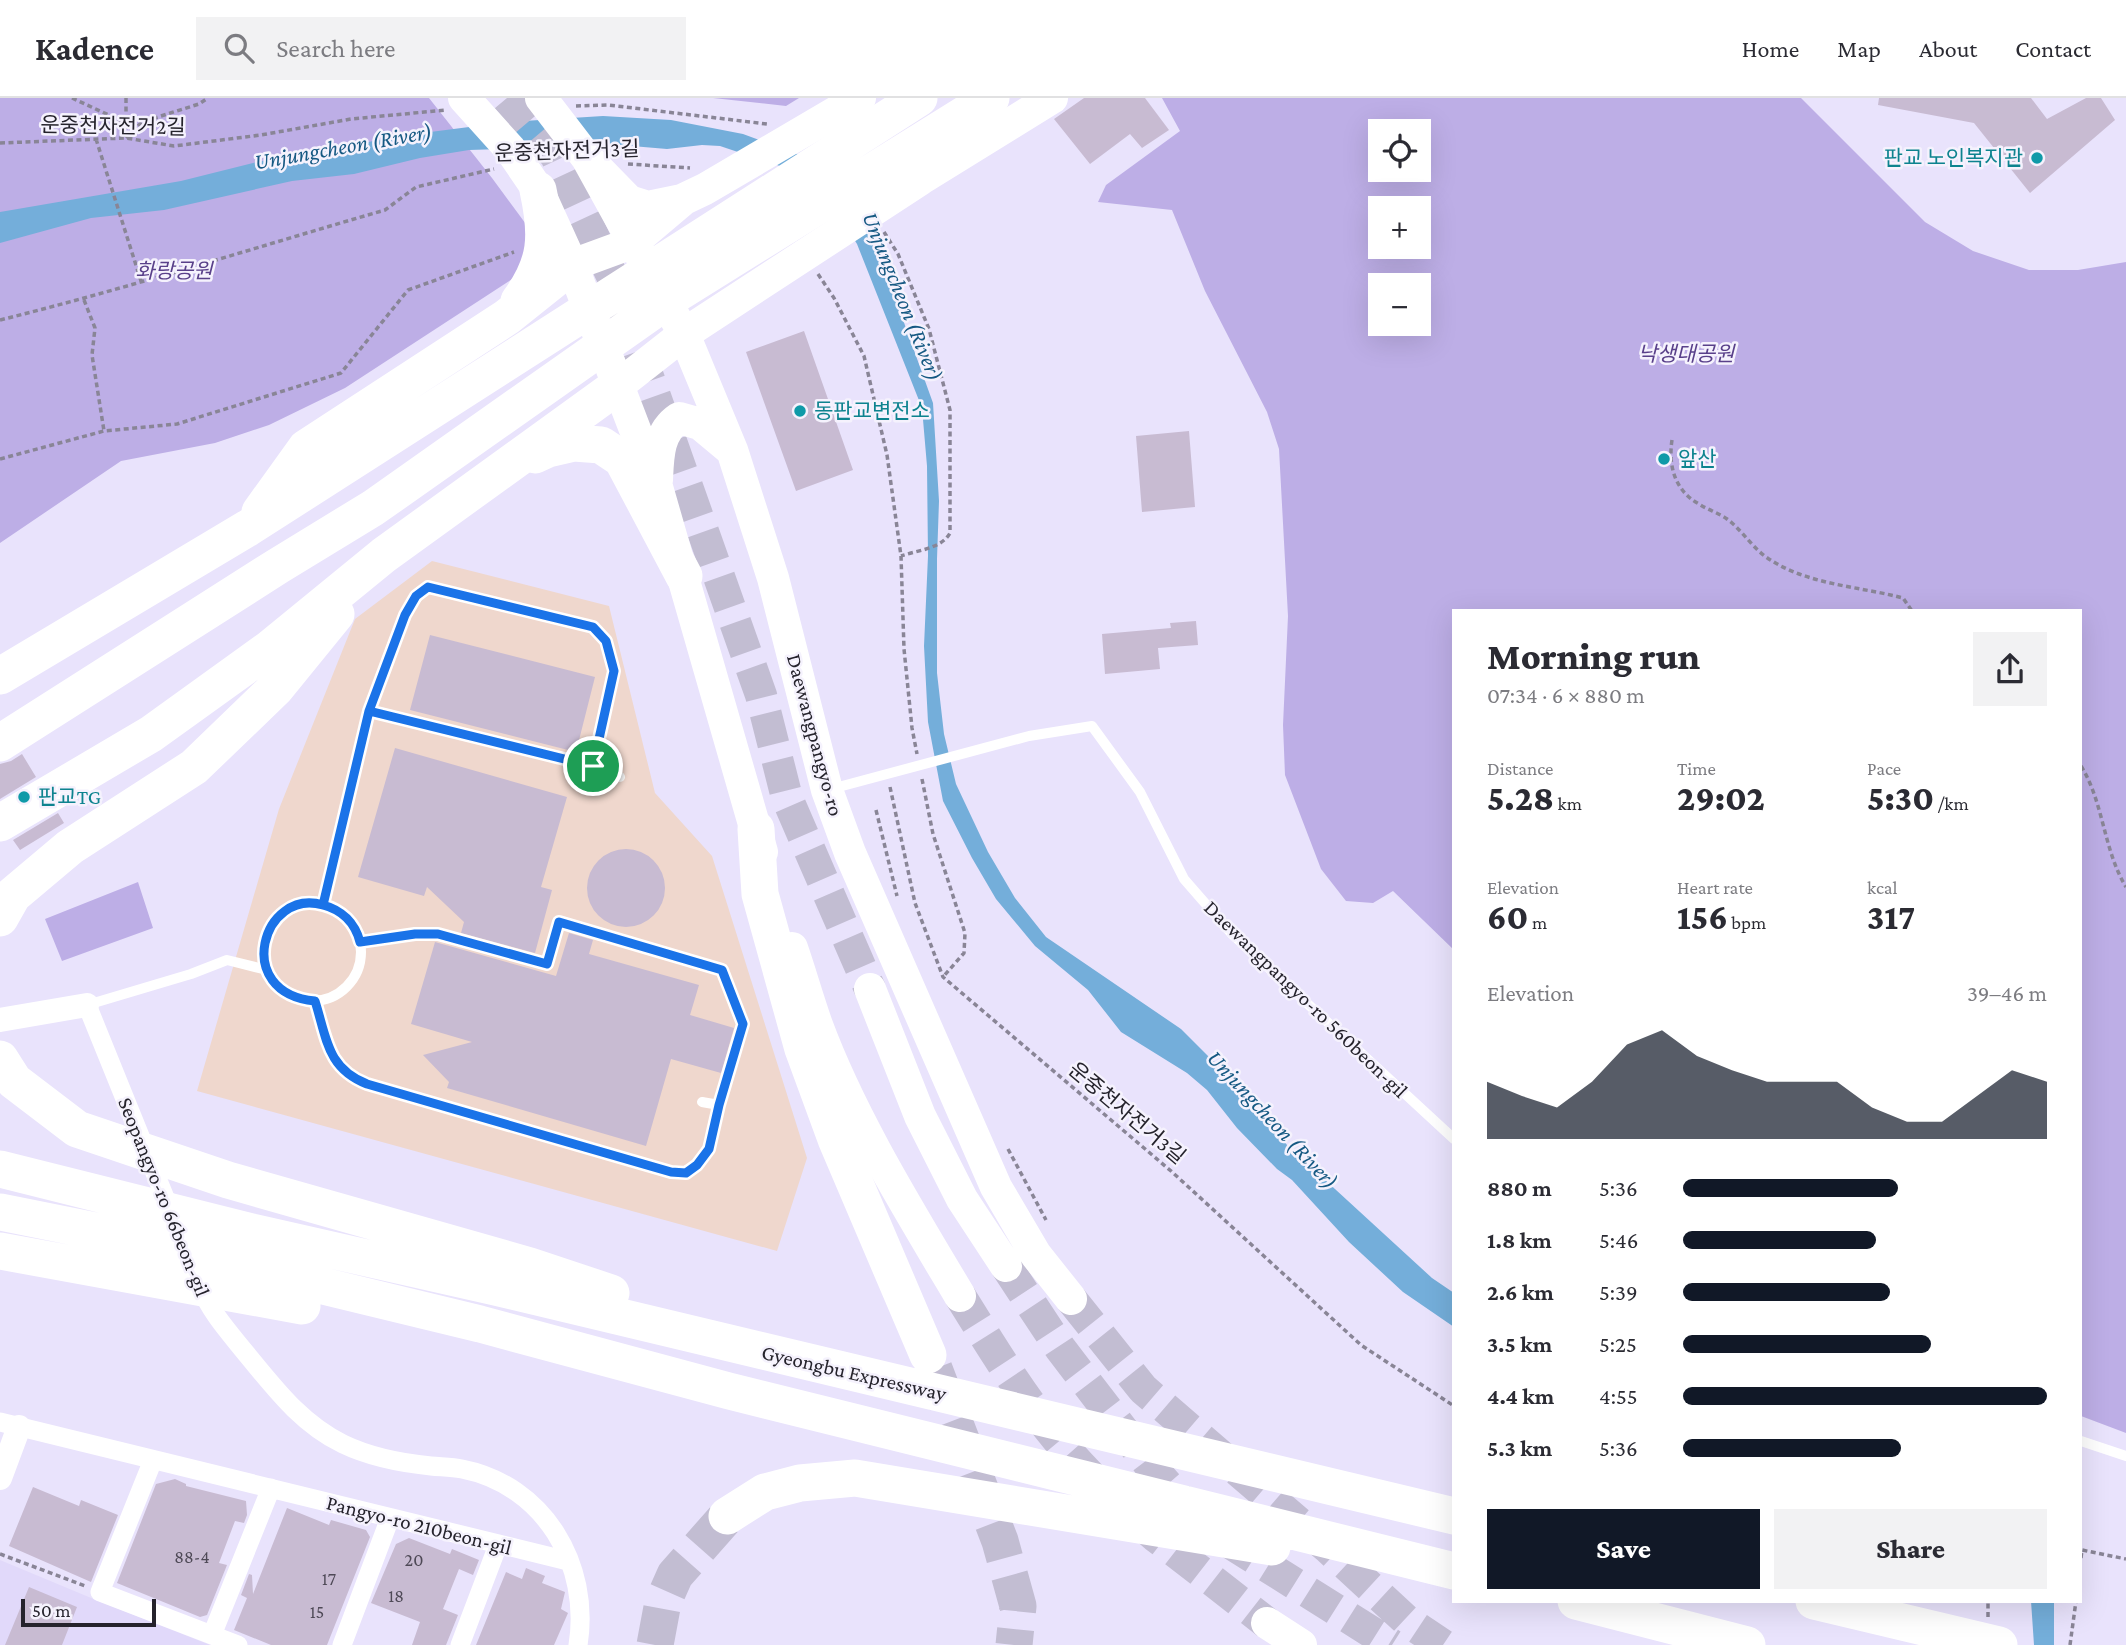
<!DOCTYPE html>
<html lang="en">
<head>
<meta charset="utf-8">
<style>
	body { margin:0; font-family:"Crimson Pro","Noto Sans KR",serif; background:#f2f2f3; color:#2b2b33; height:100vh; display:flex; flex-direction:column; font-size:26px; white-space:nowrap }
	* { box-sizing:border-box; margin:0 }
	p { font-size:23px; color:#7c7c81 }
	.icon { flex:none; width:38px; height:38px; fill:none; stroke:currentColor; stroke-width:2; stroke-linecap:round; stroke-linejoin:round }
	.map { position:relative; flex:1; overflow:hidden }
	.details { position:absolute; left:1452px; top:511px; width:630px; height:994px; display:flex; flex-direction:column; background:#fff; border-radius:0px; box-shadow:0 7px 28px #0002 }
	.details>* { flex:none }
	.buttons { position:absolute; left:1368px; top:21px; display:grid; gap:14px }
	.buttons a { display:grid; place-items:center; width:63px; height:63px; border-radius:0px; background:#fff; box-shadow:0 7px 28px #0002; font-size:35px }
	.scale { position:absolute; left:21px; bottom:18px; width:135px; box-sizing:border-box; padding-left:7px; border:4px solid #25232c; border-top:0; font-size:19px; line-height:24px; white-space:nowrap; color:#25232c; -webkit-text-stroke:5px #f5f2fd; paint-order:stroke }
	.pin { position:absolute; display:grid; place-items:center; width:60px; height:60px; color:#fff; margin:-30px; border:4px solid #fff; border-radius:50%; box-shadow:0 2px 7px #0007 }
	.round { display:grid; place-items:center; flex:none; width:74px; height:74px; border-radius:0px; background:#f2f2f3 }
	.head { display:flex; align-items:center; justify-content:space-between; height:119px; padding:0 35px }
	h1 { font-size:38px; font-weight:800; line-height:52px }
	.metrics { display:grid; grid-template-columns:repeat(3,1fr); gap:10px; height:119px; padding:7px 35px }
	.metrics div { display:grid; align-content:center }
	.metrics b { font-size:35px; font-weight:800 }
	.metrics small { font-size:19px; font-weight:400 }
	.metrics p { font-size:19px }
	.chart { height:196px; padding:14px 35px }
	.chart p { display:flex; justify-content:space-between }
	.chart svg { width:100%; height:126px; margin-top:7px; fill:#111827; opacity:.7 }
	.button { display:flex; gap:14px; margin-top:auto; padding:14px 35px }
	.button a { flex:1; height:80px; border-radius:0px; background:#111827; color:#fff; font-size:28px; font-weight:800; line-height:80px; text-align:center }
	.button a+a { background:#f2f2f3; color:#2b2b33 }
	ul { padding:0 35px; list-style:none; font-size:23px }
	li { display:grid; grid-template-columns:112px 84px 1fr; align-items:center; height:52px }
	li i { height:18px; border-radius:9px; background:#111827 }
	header { display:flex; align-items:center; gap:42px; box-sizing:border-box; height:98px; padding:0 35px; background:#fff; border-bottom:2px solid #e1e1e2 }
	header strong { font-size:33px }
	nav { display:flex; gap:38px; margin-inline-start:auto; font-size:24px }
	.search { width:490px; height:63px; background:#f2f2f3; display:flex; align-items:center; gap:18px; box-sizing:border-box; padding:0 24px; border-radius:0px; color:#7c7c81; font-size:26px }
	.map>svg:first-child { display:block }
	.industrial { fill:#efd7cd }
	.built { fill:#e1d9fa }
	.green { fill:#bdaee6; fill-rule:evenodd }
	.water { fill:#74aeda }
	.building { fill:#c8bbd2 }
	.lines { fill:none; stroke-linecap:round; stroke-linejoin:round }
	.primary-tunnel { stroke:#c2bdd2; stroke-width:32; stroke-dasharray:32 16; stroke-linecap:butt }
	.motorway-tunnel { stroke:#c2bdd2; stroke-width:37; stroke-dasharray:37 18; stroke-linecap:butt }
	.path { stroke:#898596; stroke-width:3.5; stroke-dasharray:5 3.5; stroke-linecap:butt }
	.service { stroke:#fff; stroke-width:10 }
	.minor { stroke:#fff; stroke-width:19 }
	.tertiary { stroke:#fff; stroke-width:24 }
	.primary { stroke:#fff; stroke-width:32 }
	.motorway { stroke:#fff; stroke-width:37 }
	.route-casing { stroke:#fff; stroke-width:14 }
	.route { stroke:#1a73e8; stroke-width:9 }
	.culture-dot { fill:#0f9aa8; stroke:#f5f2fd; stroke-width:2.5 }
	.labels { text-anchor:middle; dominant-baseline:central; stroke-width:5; stroke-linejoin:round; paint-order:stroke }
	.number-label { font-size:18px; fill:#4e4956 }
	.street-label { font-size:21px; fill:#25232c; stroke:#f5f2fd }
	.culture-label { font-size:21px; fill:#0d838f; stroke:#f5f2fd; text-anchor:start }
	.park-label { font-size:21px; font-style:italic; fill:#59408a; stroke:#f5f2fd }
	.water-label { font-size:23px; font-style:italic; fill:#165983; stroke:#f5f2fd }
</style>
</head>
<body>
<header>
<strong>Kadence</strong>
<div class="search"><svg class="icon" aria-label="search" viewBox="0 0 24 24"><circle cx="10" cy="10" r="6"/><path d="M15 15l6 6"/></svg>Search here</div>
<nav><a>Home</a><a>Map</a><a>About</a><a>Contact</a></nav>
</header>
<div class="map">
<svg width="2126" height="1547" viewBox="0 0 2126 1547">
	<rect width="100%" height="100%" fill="#e9e3fc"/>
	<path class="industrial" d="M 432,463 L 609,508 L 655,695 L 712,758 L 807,1060 L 777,1153 L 197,993 L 279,711 L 355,521 Z"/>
	<path class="built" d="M 0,1462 L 96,1502 L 210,1547 L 0,1547 Z"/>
	<path class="green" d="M 0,0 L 429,0 L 492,80 L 534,137 L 529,170 L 345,290 L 269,327 L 215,345 L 121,363 L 0,445 Z
		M 713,0 L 799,0 L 786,8 Z
		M 1162,0 L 1801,0 L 1925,124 L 1973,153 L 2029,172 L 2078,172 L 2126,164 L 2126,1335 L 2081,1318 L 2081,513 L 1454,513 L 1454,852 L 1393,793 L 1373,805 L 1346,803 L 1321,771 L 1285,677 L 1283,627 L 1288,518 L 1279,351 L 1267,314 L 1205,193 L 1172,112 L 1098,104 L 1106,87 L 1180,33 ZM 1419,33 L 1419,72 L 1381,72 L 1381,33 ZM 1419,110 L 1419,149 L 1381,149 L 1381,110 ZM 1381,187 L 1419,187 L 1419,226 L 1381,226 Z
		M 138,784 L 153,830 L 62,863 L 45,821 Z"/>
	<path class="water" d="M 603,18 L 671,22 L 743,36 L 795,55 L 831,75 L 854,105 L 871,133 L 933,305 L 939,403 L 937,461 L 937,575 L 944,636 L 956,686 L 988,754 L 1015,800 L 1046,839 L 1181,931 L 1211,961 L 1233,979 L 1287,1047 L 1432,1180 L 1454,1195 L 1454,1229 L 1403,1194 L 1349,1144 L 1292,1082 L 1277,1071 L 1237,1030 L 1207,992 L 1187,975 L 1121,934 L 1088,892 L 1035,848 L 996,801 L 972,760 L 943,703 L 928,624 L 924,548 L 928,458 L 927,368 L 922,310 L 857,146 L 842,122 L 786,70 L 720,48 L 702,47 L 667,51 L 620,47 L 469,52 L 420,60 L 354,76 L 292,83 L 164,112 L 91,120 L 0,145 L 0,114 L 181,83 L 257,64 L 407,37 L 508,24 Z
		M 2031,1503 L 2054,1503 L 2054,1547 L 2034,1547 Z"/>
	<path class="building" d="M 1084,0 L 1145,0 L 1169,32 L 1142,50 L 1130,36 L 1090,66 L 1054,21 Z
		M 1879,0 L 2031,0 L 2047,21 L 2086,0 L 2101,0 L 2115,22 L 2030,95 L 1974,25 L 1878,7 Z
		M 804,233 L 853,372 L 796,393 L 746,254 Z
		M 1189,333 L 1195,409 L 1142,414 L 1136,338 Z
		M 1196,523 L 1198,547 L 1158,550 L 1160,571 L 1105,576 L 1102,536 L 1171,530 L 1170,525 Z
		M 430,537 L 595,579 L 576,654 L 410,612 Z
		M 395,650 L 567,699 L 541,789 L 552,792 L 535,855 L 461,835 L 464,824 L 427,789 L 424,798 L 358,779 Z
		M 22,656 L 36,679 L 0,701 L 0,666 L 11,663 Z
		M 58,715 L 64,725 L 20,752 L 13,742 Z
		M587 790a39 39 0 1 1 78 0a39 39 0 1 1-78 0Z
		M 569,835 L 593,842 L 589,856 L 699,887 L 690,917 L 734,930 L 721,975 L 671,961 L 646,1048 L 447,990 L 449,984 L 423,957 L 472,944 L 411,926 L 435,844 L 556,878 Z
		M 175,1381 L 186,1386 L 186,1388 L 246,1403 L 247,1417 L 244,1425 L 235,1423 L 219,1465 L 227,1467 L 207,1517 L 200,1519 L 117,1485 L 156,1386 Z
		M 33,1389 L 79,1408 L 81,1402 L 118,1417 L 91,1484 L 9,1448 Z
		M 287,1410 L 329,1427 L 331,1422 L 366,1432 L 370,1439 L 327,1547 L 271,1547 L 234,1532 L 247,1500 L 241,1497 L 249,1476 L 252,1477 L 253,1496 Z
		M 409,1440 L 450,1456 L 452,1451 L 479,1462 L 473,1477 L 459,1471 L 443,1511 L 458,1517 L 446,1547 L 412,1547 L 420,1524 L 371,1505 L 396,1446 Z
		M 526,1470 L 545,1478 L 542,1485 L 565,1494 L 561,1511 L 568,1515 L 554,1547 L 476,1547 L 506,1474 L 522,1481 Z
		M 29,1489 L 77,1509 L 62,1547 L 5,1547 Z"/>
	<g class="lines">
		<path class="primary-tunnel" d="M 507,0 L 556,58 L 613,180 L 761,597 L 787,700 L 870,891
			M 1006,1168 L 1060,1250 L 1148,1365 L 1190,1413
			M 960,1198 C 1003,1267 1043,1334 1103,1390
			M 1071,1201 L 1143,1291 L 1327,1449 L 1407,1523 L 1443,1547
			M 1138,1423 L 1155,1438 L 1267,1525
			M 1227,1443 L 1392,1547"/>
		<path class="motorway-tunnel" d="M 934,1271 L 1000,1443 L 1018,1508 L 1014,1547
			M 655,1547 L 663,1504 L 675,1477 L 727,1418"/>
		<path class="path" d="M 72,0 L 126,25
			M 126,0 L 126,40
			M 576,8 L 608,7 L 767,26
			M 126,40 L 142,24 L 199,6 L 208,0
			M 96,41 L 141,183
			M 0,45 L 126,40 L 174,48 L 261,37 L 351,21 L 446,12
			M 628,66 L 690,70
			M 884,134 L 898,156 L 929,231 L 950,312 L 950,435 C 941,451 918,452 901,458
			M 818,176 L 834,200 L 864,258 L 887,357 L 901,458 L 904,551 L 912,630 L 917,656
			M 84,202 L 95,230 L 92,257 L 104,333
			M 0,222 C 129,190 257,149 385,112 L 416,89 L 494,71
			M 1672,342 C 1668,368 1675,393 1699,406 C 1708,412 1719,415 1727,421 C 1742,432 1751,448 1766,459 C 1806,487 1858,488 1903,500 L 1912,513
			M 0,361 L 104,333 L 177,326 L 341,275 L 408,192 L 514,154
			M 2081,668 C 2104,705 2103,751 2126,789
			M 922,681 L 933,736 L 965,835 L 964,855 L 943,879
			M 890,689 L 915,805 L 943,879 L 1171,1073 L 1361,1247 L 1454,1308
			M 876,712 L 897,798
			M 1008,1051 L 1046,1122
			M 0,1456 L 85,1488
			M 2081,1460 L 2082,1452 L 2126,1461
			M 1988,1519 L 1988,1503
			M 2070,1547 L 2076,1503"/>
		<path class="service" d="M 592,668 L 620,679
			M 831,691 L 1029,638 L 1092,628 L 1140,694 L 1184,781 L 1231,835 L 1454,1041
			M263 854a49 49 0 1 1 98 0a49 49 0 1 1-98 0Z
			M 323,807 L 369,613 L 592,668 L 614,574 L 606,543 L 593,529 L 428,489 C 398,512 383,577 369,613
			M 315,903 C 327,941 327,969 367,986 L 671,1074 L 686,1075 L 697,1067 L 709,1051 L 719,1007 L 743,926 L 722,872 L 559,824 L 547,866 L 438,836 L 415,836 L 360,844
			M 87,907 L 191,876 L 227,862 L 267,872
			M 702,1004 L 719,1007
			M 2081,1343 L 2126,1358"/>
		<path class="minor" d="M 87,907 L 172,1117
			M 200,1188 C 210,1213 227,1232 244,1253 C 274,1289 300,1325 343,1346 C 370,1359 401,1365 431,1368 C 441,1369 452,1369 462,1371 C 544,1387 591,1467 578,1547
			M 0,1324 L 568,1463
			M 153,1362 L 100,1494 L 238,1547
			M 212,1537 L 271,1390
			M 342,1547 L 390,1420
			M 460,1547 L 498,1447"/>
		<path class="tertiary" d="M 0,922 L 87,907
			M 0,1380 L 19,1329"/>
		<path class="primary" d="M 464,0 L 510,51 L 538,92 L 572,167 L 657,389 L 762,754
			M 541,0 L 587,60 L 629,103 L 648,109 L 682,102
			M 587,60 L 684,236 L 732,352 L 773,480 L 827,692 L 850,755 L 996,1089 L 1036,1157 L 1071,1201
			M 572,167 L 632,145 L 684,101 L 705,91 L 860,0
			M 619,287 L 684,236 L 921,81 L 1052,0
			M 657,382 C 658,359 658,334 679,320 L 700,326 L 730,351
			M 792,850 C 801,876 808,902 817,927 C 851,1019 910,1114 960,1198
			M 870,891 L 920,1018 L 962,1101 L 1006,1168
			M 1267,1525 L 1301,1547"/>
		<path class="motorway" d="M 519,203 C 547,165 548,138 538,92
			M 535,357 L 548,351 L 574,345 L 601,347 L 622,361 L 684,478
			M 260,414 L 306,350 L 507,219 L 572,167
			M 0,578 L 248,430 L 919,0
			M 0,645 L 278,468 L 373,410 L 681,193 L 991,0
			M 0,725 L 151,636 L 269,551 L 384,457 L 619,287
			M 756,731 L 760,796 L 803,951 L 836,1041 L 928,1257
			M 0,820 L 13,797 L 70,749 L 194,669 L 275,591 L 336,516
			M 0,961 L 14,983 L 77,1031 L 228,1082 L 530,1168 L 611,1195
			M 0,1071 L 252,1134 L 495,1189 L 1454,1418
			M 0,1114 L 100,1134 L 480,1226 L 729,1293 L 1454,1473
			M 0,1153 L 302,1208
			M 727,1418 L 765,1394 L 800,1385 L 855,1380 L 1272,1449
			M 1576,1503 L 1747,1547
			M 1814,1503 L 1999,1547"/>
	</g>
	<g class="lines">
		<defs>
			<path id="route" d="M 593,668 L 369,613 L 323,807 C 263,789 231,895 315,903 C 327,941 327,970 367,986 L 671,1074 L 686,1075 L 697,1067 L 709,1051 L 719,1007 L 743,926 L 722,872 L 559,824 L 547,866 L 438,836 L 415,836 L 360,844 C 355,825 342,812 323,807 L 369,613 L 405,517 L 416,498 L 428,489 L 593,529 L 606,543 L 614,573 L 593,668"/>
		</defs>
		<use href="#route" class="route-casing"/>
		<use href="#route" class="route"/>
	</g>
	<g class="culture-dot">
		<circle cx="2037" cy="60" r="7"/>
		<circle cx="800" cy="313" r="7"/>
		<circle cx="1664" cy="361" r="7"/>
		<circle cx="24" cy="699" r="7"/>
	</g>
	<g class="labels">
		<g class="number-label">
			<text x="192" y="1459">88-4</text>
			<text x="414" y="1462">20</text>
			<text x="329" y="1481">17</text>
			<text x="396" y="1498">18</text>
			<text x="317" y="1514">15</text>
		</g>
		<g class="street-label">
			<text transform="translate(113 28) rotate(1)">운중천자전거2길</text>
			<text transform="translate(567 53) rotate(-2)">운중천자전거3길</text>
			<text transform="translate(815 637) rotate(75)">Daewangpangyo-ro</text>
			<text transform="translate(1306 901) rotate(44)">Daewangpangyo-ro 560beon-gil</text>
			<text transform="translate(1127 1015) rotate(40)">운중천자전거3길</text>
			<text transform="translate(164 1099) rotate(68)">Seopangyo-ro 66beon-gil</text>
			<text transform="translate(854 1275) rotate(13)">Gyeongbu Expressway</text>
			<text transform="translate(419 1427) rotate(14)">Pangyo-ro 210beon-gil</text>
		</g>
		<g class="culture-label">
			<text x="2023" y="60" text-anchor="end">판교 노인복지관</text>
			<text x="814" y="313">동판교변전소</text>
			<text x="1678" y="361">앞산</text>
			<text x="38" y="699">판교TG</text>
		</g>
		<g class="park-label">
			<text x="174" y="173">화랑공원</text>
			<text x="1686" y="256">낙생대공원</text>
		</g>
		<g class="water-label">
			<text transform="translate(343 48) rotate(-10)">Unjungcheon (River)</text>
			<text transform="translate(903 198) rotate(68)">Unjungcheon (River)</text>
			<text transform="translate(1273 1021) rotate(47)">Unjungcheon (River)</text>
		</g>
	</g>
</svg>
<div class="buttons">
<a><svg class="icon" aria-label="locate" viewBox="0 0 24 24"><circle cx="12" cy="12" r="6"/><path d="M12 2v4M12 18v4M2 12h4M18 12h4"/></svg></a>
<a>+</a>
<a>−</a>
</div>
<div class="scale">50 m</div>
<div class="pin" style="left:593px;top:668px;background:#1e9e55"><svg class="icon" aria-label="arrive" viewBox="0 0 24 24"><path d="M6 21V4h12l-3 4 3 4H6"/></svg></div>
<section class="details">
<div class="head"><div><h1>Morning run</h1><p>07:34 · 6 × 880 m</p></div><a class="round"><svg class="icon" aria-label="share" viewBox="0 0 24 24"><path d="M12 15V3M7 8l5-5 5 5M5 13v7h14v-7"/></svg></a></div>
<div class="metrics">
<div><p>Distance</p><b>5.28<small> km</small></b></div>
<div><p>Time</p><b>29:02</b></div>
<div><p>Pace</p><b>5:30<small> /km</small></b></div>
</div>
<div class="metrics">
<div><p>Elevation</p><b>60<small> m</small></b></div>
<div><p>Heart rate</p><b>156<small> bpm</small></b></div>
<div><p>kcal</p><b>317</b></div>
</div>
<div class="chart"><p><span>Elevation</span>39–46 m</p>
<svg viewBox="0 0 160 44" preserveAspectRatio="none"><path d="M0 44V24L10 29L20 33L30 24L40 11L50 6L60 15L70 20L80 24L90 24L100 24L110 33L120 38L130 38L140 29L150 20L160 24V44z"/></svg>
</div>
<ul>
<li><b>880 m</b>5:36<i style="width:59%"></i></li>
<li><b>1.8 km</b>5:46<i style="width:53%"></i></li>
<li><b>2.6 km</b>5:39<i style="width:57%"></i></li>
<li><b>3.5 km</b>5:25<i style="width:68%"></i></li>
<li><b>4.4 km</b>4:55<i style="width:100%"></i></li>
<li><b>5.3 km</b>5:36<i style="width:60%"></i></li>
</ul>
<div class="button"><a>Save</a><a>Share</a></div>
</section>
</div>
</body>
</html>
